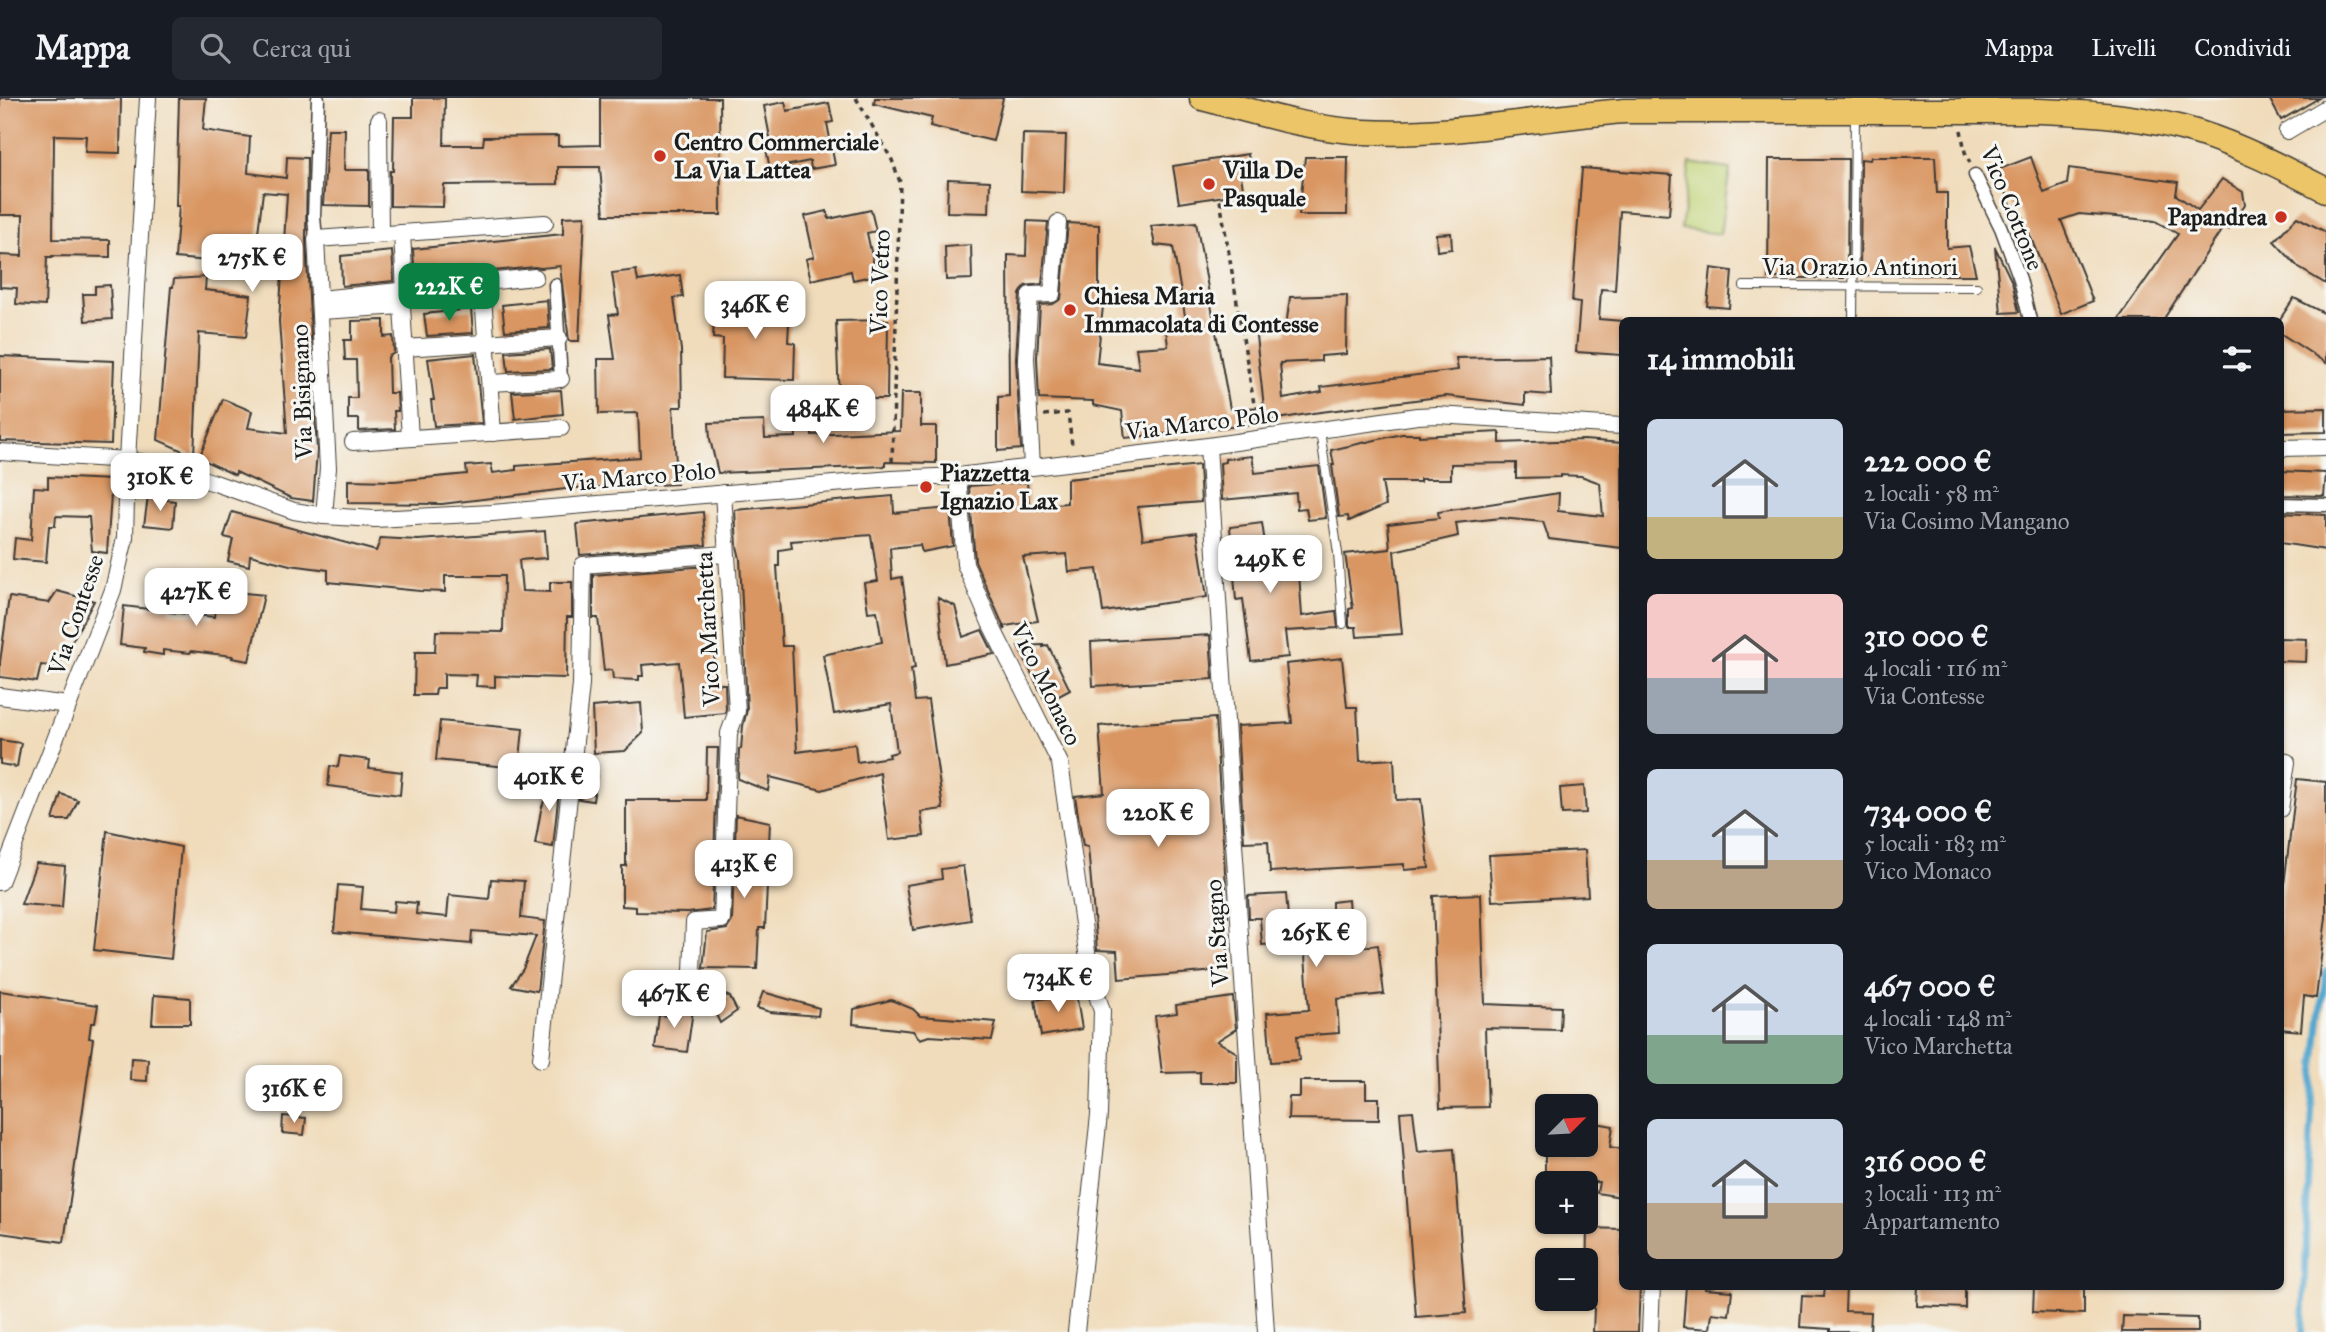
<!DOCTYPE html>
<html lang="it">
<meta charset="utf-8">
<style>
:root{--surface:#171b24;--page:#242831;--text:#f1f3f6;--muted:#9ea1a6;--line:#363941;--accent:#0b8043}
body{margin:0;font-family:"IM FELL Great Primer",serif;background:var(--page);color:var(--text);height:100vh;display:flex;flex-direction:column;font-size:26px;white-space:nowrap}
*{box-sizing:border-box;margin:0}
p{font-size:23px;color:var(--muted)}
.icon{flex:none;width:38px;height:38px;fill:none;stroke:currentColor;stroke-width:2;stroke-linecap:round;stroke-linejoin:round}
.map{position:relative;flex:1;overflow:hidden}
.panel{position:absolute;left:1619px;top:219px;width:665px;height:973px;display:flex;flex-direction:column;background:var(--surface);border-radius:10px;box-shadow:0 2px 5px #0004}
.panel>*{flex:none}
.needle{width:46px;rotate:66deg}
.buttons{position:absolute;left:1535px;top:996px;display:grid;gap:14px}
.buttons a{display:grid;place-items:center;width:63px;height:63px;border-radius:10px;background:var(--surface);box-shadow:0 2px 5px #0004;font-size:35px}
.price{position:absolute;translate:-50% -60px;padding:0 16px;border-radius:14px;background:#fff;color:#222;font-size:23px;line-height:46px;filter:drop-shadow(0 2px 4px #0008)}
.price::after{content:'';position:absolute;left:50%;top:42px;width:21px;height:16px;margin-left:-10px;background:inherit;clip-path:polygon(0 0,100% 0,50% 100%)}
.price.current{background:var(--accent);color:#fff}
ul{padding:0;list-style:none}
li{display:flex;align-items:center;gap:21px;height:175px;padding:0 28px}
li span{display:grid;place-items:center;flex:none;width:196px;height:140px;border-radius:10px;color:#555}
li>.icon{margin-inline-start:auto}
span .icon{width:84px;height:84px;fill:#fffc;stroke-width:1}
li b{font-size:30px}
h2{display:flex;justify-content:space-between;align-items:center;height:84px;padding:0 28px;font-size:30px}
header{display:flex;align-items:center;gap:42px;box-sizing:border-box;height:98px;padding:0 35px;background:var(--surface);border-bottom:2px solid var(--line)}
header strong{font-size:33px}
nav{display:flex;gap:38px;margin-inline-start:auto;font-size:24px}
.search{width:490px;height:63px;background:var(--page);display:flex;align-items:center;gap:18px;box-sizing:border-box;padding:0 24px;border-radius:10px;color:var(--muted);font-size:26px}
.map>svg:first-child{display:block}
.green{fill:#c0d376;stroke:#6e7849;stroke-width:2}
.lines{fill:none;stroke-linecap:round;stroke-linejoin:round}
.stream{stroke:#53a7cf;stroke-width:6}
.building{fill:#d99662;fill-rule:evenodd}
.service-casing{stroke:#3c3934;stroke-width:10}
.pedestrian-casing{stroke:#3c3934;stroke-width:15}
.minor-casing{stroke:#3c3934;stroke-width:18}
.primary-casing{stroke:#3c3934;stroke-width:27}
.path{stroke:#3c3934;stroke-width:3.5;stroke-dasharray:5 5;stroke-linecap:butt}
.service{stroke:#fff;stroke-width:8}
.pedestrian{stroke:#fff;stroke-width:12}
.minor{stroke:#fff;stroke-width:16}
.primary{stroke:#ecc569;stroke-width:24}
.poi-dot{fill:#c8321e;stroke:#f6f6f2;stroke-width:2.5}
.labels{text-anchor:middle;stroke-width:6;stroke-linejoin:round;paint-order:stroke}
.poi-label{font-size:24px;font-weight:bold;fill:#1c1c1c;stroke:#f6f6f2;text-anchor:start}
.street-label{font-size:24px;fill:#1c1c1c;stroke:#f6f6f2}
</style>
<header>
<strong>Mappa</strong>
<div class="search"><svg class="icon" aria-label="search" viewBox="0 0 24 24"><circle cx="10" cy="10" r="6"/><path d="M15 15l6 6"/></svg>Cerca qui</div>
<nav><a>Mappa</a><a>Livelli</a><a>Condividi</a></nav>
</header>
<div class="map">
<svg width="2326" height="1234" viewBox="0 0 2326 1234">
<rect width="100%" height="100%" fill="#f6f6f2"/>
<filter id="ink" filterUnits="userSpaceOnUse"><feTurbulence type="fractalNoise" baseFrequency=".0143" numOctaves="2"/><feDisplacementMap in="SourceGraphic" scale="14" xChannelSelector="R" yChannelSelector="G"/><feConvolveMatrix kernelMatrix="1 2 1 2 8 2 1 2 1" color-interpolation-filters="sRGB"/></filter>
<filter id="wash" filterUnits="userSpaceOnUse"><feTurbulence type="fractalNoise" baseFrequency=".00686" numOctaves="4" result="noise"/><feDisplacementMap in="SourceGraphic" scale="28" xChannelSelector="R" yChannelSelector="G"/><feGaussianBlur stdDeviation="1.57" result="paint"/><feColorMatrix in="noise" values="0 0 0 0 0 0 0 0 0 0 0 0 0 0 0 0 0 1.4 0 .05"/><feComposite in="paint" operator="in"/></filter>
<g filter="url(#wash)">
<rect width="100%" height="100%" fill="#f0dcbb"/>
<!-- green -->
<path class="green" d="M1690,65L1730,71L1720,136L1681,131Z"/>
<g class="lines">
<!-- stream -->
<path class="stream" d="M2303,1234C2307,1113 2309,993 2326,873"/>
</g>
<g id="blocks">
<!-- building -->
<g class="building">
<path d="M0,0H121L120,55L85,54L86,38L54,37L53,141L110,142V159L52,158V159H47L45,208L16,206L17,190L0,189V157L22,158L23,117H0Z"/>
<path d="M179,0H206L203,32L250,39L248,75L286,80L287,59L307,60L306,142L317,353L313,403L291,400L236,374L235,377L199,360L223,301L252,313L248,330L287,335L279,223L287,96L263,94L254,167L175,160L179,108H176Z"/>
<path d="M413,0H445L444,47H483L484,39L558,38V48L600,47V0H720L721,117H604L600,69H558V86L444,87L443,109L390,108V73H393L394,19H413Z"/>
<path d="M875,0H1003L993,43L930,28L932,20L874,6Z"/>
<path d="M2269,0H2319L2281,22Z"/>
<path d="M785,4L787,13L829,5L833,24L827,25L835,67L811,71L810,63L770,71L766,51L772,50L764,8Z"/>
<path d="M328,31H345L344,72H369V108L323,107Z"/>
<path d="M1023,36L1066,37L1064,95L1021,93Z"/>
<path d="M1248,56L1251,76L1241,78L1244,95L1179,105L1173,68Z"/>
<path d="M1305,59H1348L1347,117H1299Z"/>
<path d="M1871,59H1935L1937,95H1947V150L1969,148L1976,177H1860L1861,61L1870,62Z"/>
<path d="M2031,59L2044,95L2067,86L2069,70L2178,84L2176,97L2198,112L2222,81L2243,94L2245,107L2229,131L2224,128L2163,222H2118L2178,136L2155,123L2128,120L2079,116L2061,122L2093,203L2061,216L2018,107L2012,109L1997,72Z"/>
<path d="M1769,61H1848L1847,177H1844V180H1768Z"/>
<path d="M1582,70L1672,77L1669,117L1620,113L1615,192L1601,191L1599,221L1622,223V257L1576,254L1580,205L1572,204Z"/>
<path d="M948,81L990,83L989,115L947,114Z"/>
<path d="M871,112L876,133L867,135L876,177L853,182L851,173L811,182L806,161L814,159L805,118L827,113L829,121Z"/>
<path d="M585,118L579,243H569L560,168L541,170L534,169L415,181L413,151L563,136V119Z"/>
<path d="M2297,119L2326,134V186L2299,170L2274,143Z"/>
<path d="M1027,123L1048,124L1042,186L1025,188L1020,196L1016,261L1021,351L998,353V299L1009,298L1008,157L1026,158Z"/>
<path d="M1196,124L1230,311L1264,309L1256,238L1285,236L1290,199L1347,197L1346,256L1321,258V263L1280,265L1283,301L1322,294L1321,289L1458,272L1456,260L1549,258L1551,297L1525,295V307L1446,298L1313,315L1249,326L1250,327L1125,340L1122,313L1093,307V303L1039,301L1037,260L1040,207L1053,206L1061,201L1068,125L1099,127V206L1103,208L1097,265L1139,270L1136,250L1168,248L1166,231L1187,229L1173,149L1155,147L1151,128Z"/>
<path d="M1451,135L1452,151L1437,153L1436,136Z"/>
<path d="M971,147L972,181L946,182L945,149Z"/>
<path d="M1995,149L2012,184L2019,214L2001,215Z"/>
<path d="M392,153L394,183L342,188L341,158Z"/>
<path d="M1711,170L1732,173L1729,210L1707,208Z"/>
<path d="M636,172L638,183L680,177L683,199L674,200L681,252L682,309H673L677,386L574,390L442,406L348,405V382L394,383L467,376L466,368L491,366L493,375L516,372V368L640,359L638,315L599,316L598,261H615L609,217L618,216L612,175Z"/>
<path d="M206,179L205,192L251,197L246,239L199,235L194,358L158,342L171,189H173L174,181Z"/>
<path d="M110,187L112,221L85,223L83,196H95V188Z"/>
<path d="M2294,200L2326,216V265L2280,235V221Z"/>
<path d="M547,202L549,230L505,233L502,207Z"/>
<path d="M715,204L790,206L788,244L795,245L794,282L722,280L723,241L713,240Z"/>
<path d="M471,211L473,235L427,238L424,216Z"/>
<path d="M384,222V239L393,238L394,255L388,259L389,295H397L398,313H394L395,331L359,333V321H348V300H357L356,262H345L344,242H352V223Z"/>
<path d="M888,222L887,301H839L836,223Z"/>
<path d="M550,251L552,271L508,273L506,254Z"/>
<path d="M475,256L482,325L434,328L431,302H434L428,261Z"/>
<path d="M0,258L114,263L111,346L0,343Z"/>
<path d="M561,292L563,316L515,321L512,294Z"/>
<path d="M901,295H921V328H936V365L885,364V368L718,375L710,341L709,325L764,323L765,340L796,339L795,329H812V337L900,333Z"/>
<path d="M2326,310V334L2280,335V311Z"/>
<path d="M1500,334V345L1584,342L1622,345V450L1549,441L1543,424L1501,420L1456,425L1458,438L1394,453L1402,536L1357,539L1356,529H1349V511L1353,510L1345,456L1390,451L1388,426L1439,420L1438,414L1559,395L1558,413L1603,418L1600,385L1581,378L1560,377V379L1516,380V365L1451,366V381H1420V384H1382L1386,407L1349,423L1348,418L1339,419L1332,367H1334L1331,352L1402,336H1419V338Z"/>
<path d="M1252,358L1255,375L1319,368L1326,420L1308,422L1306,410L1297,411L1296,395L1222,402L1220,365L1225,364V361Z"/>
<path d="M1199,367L1201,404L1138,409L1143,441L1197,434L1207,499L1103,514L1097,471L1069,474L1067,456L1023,459L1038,523L1005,528V532L975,463L969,388L1027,384L1029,408L1067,405V381Z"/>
<path d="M2280,373L2326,375L2324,398L2280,397Z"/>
<path d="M48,379L112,382L107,455L92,453L89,419L56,418L55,428H49L46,464L13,461L15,440L31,442L34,389L48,390Z"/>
<path d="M893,398L894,415L950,410L953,448L922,454L920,447L890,450L892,481L902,479L915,570L911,571L915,603L928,602L943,711L921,714L924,738L889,742L880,675L822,692L770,679L768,693L738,681L739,651H741L743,628L747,612L740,461L737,448L735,412ZM871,437L878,483L864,485L868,514L877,513L882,544L823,557L834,616L891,606L897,654L889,656L890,659L857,664L855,646L797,654L792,548H782L777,468H779V452L792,450L791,443Z"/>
<path d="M148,399L175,403L173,430L144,427Z"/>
<path d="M232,414L376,453L381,440L418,442L545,433L547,460L519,462L522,493L550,494V484H572V519H567L566,580L495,578V589L476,588L477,577L444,576V590H436L435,597H414L415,554H435L436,533L503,534L504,478H445V494L420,493L328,484V472L290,467L250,457L249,468L228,463L233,441L224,439Z"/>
<path d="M703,414L706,447L580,457L577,426Z"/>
<path d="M2280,415L2326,417V452L2280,445Z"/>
<path d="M1262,425L1267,459L1252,465L1298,461L1302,518L1336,513L1338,530L1285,533L1288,559L1251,563L1243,501L1236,502L1230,429Z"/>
<path d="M708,468L716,586H725L726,611L725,615L684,619L679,564L642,567L643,578H639V582L613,581L612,572L604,573L598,520H593V477Z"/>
<path d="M217,492L264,497L249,563L232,560L233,558L191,553L190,555L163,552V557L144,554L145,550L120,547L124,508L149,511V508L170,510L169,514L214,519Z"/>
<path d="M57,493L94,503L58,569L41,567L37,584L0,579V564L9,499L49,505Z"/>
<path d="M938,500L955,508L963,539L982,532L994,556L945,566Z"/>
<path d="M1210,537L1213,581L1093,588L1091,544Z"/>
<path d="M2280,540L2307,541L2306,564L2280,563Z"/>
<path d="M1043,547V549L1048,547L1070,592L1046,605L1018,548Z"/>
<path d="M1342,560L1347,609H1357L1360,663L1394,661L1396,702L1421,701L1429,770L1404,772V766L1270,774L1268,743L1244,744L1237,628L1292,625L1286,566Z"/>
<path d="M641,605L643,635L625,653L594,655L592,609Z"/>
<path d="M1215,620L1228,819H1226L1229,872L1119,881L1117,853L1097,852L1088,749L1083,748L1075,698L1104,695L1099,628Z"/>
<path d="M440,623L523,631L519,670L436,662Z"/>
<path d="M0,642L21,645L17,669L0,666Z"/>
<path d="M707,650H718L712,812L688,815L636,814V809L622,808V768H626V702H706Z"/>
<path d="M340,658L370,662L369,670L402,674L400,697L328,688L330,668L338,669Z"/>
<path d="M555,671L561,673L553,749L535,746L541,712Z"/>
<path d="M582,673L597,675L593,703L579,701Z"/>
<path d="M2297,681L2326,684V819L2316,900L2304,898L2301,933L2280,931V819Z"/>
<path d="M1584,688L1586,715L1562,716L1560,690Z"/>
<path d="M61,696L78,702L69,722H53Z"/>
<path d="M736,717L770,724L765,830H759L757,871L703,870L707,834L727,831L732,823Z"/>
<path d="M107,733L181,749L171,861L94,852Z"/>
<path d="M1585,752L1588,798L1492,803L1489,757Z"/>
<path d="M36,765L65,768L62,809L21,806Z"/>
<path d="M963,768L971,822L913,832L906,787L942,781L941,771Z"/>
<path d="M491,781L524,783L521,820L545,823L537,893L511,888L523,871L536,838L472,833L471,846L334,834L338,787L363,789L361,811L394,814L395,803L417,805L416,816L447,819L449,797L489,801Z"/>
<path d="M1286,796L1288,819L1332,815V804L1348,802L1352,850L1378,847L1384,896L1337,901L1339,935L1297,938L1299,962L1271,964L1267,915L1309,912L1304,844L1262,847L1260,820H1249L1248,798Z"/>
<path d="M1481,796L1485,906L1561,909L1560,932L1485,930L1488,1009L1440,1010L1433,798Z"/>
<path d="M715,892L730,899L737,913L720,925L710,904Z"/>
<path d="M0,893L98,907L95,925H91L89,940L93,941L64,1144L0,1135Z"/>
<path d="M763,894L819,910L818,918L770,914L757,910Z"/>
<path d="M1076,895L1082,931L1041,938L1035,902Z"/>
<path d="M154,897L190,900V926H152Z"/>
<path d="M1233,899L1236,931L1217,943L1237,955V985H1200V974L1162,975L1155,918L1177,915L1176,907Z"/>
<path d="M891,902L913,911L920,918L996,924L992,942L929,938L920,941L913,933L853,926L854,911Z"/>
<path d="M669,909L693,912L687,954L655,950L659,917L667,918Z"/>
<path d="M131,960L148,961L147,983L130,982Z"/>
<path d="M1300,983H1366V1000H1379V1022L1288,1021L1289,999H1300Z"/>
<path d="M1413,1013L1418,1054L1454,1051L1466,1215L1416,1219L1400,1014Z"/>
<path d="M283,1018L306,1020L304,1037L282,1035Z"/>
<path d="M1596,1025L1613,1028L1610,1049L1622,1051L1621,1099L1597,1095L1599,1084L1545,1085V1057H1591Z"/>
<path d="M1587,1130L1622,1131V1188H1640L1638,1234H1593L1595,1187H1586Z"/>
<path d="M1686,1188H1705V1191L1732,1193L1729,1217L1712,1215L1710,1231L1683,1229Z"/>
<path d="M1825,1188H1846L1845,1213L1871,1214L1870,1234H1830V1231L1800,1229L1802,1198L1824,1199Z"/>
<path d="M1918,1188H1965V1210L1917,1208Z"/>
<path d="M2034,1188H2084V1216L2033,1214Z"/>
<path d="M2123,1218L2198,1220V1234H2122Z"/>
</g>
</g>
</g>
<g filter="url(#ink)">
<use href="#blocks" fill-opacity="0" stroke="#3c3934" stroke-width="2"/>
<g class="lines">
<defs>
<g id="service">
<path d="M1744,188L1977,189"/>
<path d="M1853,222L1855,15"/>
<path d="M1320,333L1338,455L1343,526"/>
</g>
<g id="pedestrian">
<path d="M1975,77L2001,130L2020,181L2030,222"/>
<path d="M316,141L314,119L318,0"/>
<path d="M555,187L561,281"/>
<path d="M2280,406L2326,407"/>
</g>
<g id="minor">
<path d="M379,22L380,136"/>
<path d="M2287,33L2326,10"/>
<path d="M402,135L405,193"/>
<path d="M482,185L493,335"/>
<path d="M320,201L535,179"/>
<path d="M321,213L402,208L410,340"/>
<path d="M404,250L559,240"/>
<path d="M490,285L561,281"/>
<path d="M353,344L561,330"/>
<path d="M1208,348L1266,1234"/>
<path d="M2280,350L2326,349"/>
<path d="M0,354L127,362L157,367L215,385L294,413L324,418L375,421L492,415L892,381L958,378L1208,348L1417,318L1437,317L1622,328"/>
<path d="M1032,368L1026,260L1030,197L1052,196L1058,125"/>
<path d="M958,378L965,466L991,527L1060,665L1090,875L1102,913L1099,1017L1076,1234"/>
<path d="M324,418L328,370L316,141L545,125"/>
<path d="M0,598L68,607"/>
<path d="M2280,663L2287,664L2280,711"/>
<path d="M0,784L113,492L125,440L127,362L148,0"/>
<path d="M703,885L692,873L694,824L722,822L729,635L737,613L723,395"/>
<path d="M541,961L581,587L583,467L726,456"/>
<path d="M1650,1234L1652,1188"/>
</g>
<path id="primary" d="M1202,0C1255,14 1309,31 1364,34C1451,39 1538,19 1625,13H2040C2094,15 2148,19 2199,35C2243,49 2285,71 2326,92"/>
</defs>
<!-- service casing -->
<use href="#service" class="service-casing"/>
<!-- pedestrian casing -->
<use href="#pedestrian" class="pedestrian-casing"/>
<!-- minor casing -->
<use href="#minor" class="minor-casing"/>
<!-- primary casing -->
<use href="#primary" class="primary-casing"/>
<!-- path -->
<g class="path">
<path d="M856,0L892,62L900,84L892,365"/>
<path d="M1961,32L1965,54L1970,65"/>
<path d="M1220,102L1257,324"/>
<path d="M1044,317L1068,315L1072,347"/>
</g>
<!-- service -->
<use href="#service" class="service"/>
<!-- pedestrian -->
<use href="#pedestrian" class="pedestrian"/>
<!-- minor -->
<use href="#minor" class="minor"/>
<!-- primary -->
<use href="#primary" class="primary"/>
</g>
</g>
<!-- markers -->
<g class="poi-dot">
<circle cx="660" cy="58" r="7"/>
<circle cx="1209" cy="86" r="7"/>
<circle cx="2281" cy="119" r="7"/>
<circle cx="1070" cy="212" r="7"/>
<circle cx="926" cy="389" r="7"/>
</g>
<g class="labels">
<!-- poi labels -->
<g class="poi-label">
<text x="674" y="52">Centro Commerciale<tspan x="674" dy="28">La Via Lattea</tspan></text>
<text x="1223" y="80">Villa De<tspan x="1223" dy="28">Pasquale</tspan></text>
<text x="2267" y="127" text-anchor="end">Papandrea</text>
<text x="1084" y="206">Chiesa Maria<tspan x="1084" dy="28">Immacolata di Contesse</tspan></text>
<text x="940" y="383">Piazzetta<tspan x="940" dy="28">Ignazio Lax</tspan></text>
</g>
<!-- street labels -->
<g class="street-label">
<text transform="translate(2012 110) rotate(68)" y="8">Vico Cottone</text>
<text x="1860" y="177">Via Orazio Antinori</text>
<text transform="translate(880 184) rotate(-88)" y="8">Vico Vetro</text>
<text transform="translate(302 294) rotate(-92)" y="8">Via Bisignano</text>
<text transform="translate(1202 325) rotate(-7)" y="8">Via Marco Polo</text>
<text transform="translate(639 379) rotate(-5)" y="8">Via Marco Polo</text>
<text transform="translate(76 517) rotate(-71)" y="8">Via Contesse</text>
<text transform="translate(708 531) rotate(-93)" y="8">Vico Marchetta</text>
<text transform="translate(1046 586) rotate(64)" y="8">Vico Monaco</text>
<text transform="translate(1217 835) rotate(-94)" y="8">Via Stagno</text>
</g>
</g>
</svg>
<div class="buttons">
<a><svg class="needle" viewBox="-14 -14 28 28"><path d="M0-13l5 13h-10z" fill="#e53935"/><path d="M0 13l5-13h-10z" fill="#9ea1a6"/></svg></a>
<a>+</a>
<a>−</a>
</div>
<b class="price" style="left:252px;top:196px">275K €</b>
<b class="price current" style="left:449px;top:225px">222K €</b>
<b class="price" style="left:755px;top:243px">346K €</b>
<b class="price" style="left:823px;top:347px">484K €</b>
<b class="price" style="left:160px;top:415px">310K €</b>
<b class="price" style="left:1270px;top:497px">249K €</b>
<b class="price" style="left:196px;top:530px">427K €</b>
<b class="price" style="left:549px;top:715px">401K €</b>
<b class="price" style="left:1158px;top:751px">220K €</b>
<b class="price" style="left:744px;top:802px">413K €</b>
<b class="price" style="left:1316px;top:871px">265K €</b>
<b class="price" style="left:1058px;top:916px">734K €</b>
<b class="price" style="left:674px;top:932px">467K €</b>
<b class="price" style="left:294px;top:1027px">316K €</b>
<section class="panel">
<h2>14 immobili<svg class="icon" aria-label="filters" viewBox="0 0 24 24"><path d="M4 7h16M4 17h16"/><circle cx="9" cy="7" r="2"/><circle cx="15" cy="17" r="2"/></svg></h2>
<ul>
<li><span style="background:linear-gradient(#c9d6e8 70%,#c2b280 0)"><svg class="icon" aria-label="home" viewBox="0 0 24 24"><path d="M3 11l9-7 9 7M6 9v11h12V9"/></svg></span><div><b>222 000 €</b><p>2 locali · 58 m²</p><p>Via Cosimo Mangano</p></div></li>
<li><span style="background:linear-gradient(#f6c9c9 60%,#9aa5b1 0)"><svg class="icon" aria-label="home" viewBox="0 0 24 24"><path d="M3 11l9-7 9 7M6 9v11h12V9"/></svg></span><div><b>310 000 €</b><p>4 locali · 116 m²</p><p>Via Contesse</p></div></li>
<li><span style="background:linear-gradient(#c9d6e8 65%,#b9a48a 0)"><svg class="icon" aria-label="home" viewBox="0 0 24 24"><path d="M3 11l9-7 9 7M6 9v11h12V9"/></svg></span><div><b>734 000 €</b><p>5 locali · 183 m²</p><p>Vico Monaco</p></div></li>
<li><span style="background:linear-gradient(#c9d6e8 65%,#7fa58c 0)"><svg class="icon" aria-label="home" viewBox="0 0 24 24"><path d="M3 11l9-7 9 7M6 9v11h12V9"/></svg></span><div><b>467 000 €</b><p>4 locali · 148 m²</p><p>Vico Marchetta</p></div></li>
<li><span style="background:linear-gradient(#c9d6e8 60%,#b9a48a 0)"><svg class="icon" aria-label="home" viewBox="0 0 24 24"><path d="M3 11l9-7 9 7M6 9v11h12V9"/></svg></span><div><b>316 000 €</b><p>3 locali · 113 m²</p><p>Appartamento</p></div></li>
</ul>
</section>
</div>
